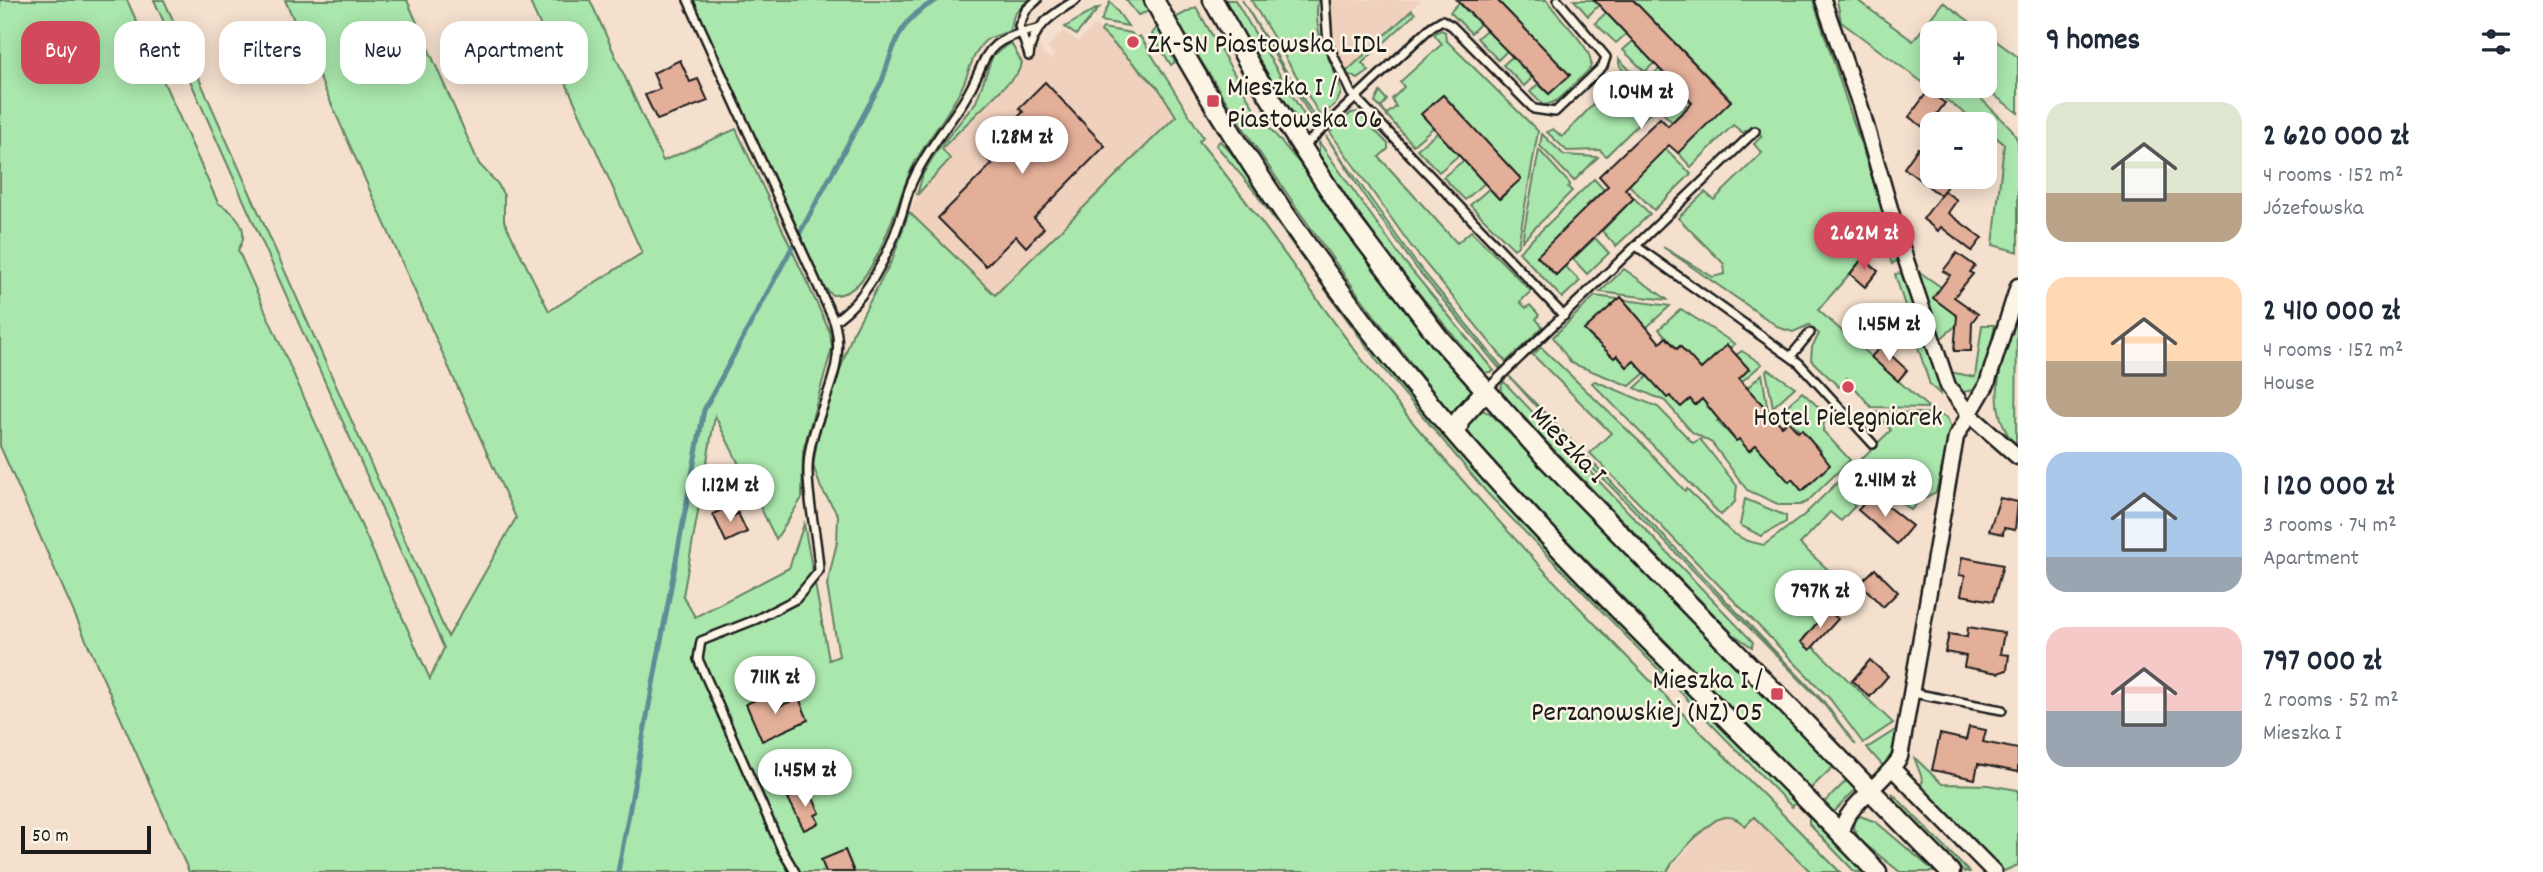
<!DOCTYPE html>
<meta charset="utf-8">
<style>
:root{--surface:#fff;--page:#f6f6f7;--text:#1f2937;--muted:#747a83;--accent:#d1495b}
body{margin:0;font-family:Dekko,sans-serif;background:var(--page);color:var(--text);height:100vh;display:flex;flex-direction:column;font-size:26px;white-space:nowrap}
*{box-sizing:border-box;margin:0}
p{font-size:23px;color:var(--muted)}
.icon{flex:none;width:38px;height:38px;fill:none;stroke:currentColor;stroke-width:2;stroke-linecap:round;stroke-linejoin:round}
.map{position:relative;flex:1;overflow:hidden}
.details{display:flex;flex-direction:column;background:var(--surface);width:525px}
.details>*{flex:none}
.guide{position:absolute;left:21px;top:21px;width:665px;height:63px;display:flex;gap:14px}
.tools{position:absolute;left:1920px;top:21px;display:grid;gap:14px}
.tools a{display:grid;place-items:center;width:77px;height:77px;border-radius:14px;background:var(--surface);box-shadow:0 4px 18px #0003;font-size:35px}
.scale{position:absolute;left:21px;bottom:18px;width:130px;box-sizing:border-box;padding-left:7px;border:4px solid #1c1c1c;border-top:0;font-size:19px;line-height:24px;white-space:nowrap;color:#1c1c1c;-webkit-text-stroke:5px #fcf5e5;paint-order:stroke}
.price{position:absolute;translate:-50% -60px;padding:0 16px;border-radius:24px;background:#fff;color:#222;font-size:23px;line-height:46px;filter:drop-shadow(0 2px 4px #0008)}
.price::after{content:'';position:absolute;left:50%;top:42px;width:21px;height:16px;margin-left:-10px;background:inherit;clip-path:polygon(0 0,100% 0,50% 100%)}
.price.active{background:var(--accent);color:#fff}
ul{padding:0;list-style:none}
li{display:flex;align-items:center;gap:21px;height:175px;padding:0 28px}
li span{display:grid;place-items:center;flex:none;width:196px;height:140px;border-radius:21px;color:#555}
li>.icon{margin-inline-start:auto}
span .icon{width:84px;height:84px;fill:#fffc;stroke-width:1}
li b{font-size:30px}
h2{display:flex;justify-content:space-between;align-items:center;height:84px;padding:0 28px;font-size:30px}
.pill{padding:0 24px;border-radius:21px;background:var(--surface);box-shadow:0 4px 18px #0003;font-size:24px;line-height:63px}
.pill.active{background:var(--accent);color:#fff}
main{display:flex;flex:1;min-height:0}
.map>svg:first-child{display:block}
.built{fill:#f0d1be}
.green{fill:#aae7ad;stroke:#638264;stroke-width:2}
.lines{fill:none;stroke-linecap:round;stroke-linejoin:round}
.stream{stroke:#5e8d96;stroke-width:5}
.building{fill:#e4af99;stroke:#1c1c1c;stroke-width:2}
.service-casing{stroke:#1c1c1c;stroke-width:12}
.minor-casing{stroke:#1c1c1c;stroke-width:19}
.tertiary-casing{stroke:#1c1c1c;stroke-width:23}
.service{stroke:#fcf5e5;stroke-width:7}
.minor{stroke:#fcf5e5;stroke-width:14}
.tertiary{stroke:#fcf5e5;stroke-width:18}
.poi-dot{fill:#d1495b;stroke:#fcf5e5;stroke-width:2.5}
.labels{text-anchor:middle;stroke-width:5;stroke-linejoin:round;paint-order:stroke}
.poi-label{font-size:28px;fill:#1c1c1c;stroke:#fcf5e5;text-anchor:start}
.street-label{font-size:28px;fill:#1c1c1c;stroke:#fcf5e5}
</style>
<main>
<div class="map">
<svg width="2018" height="872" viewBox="0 0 2018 872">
<rect width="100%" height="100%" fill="#f5e0ce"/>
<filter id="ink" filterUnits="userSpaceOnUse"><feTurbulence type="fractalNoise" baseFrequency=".0143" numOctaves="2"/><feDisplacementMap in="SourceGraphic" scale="14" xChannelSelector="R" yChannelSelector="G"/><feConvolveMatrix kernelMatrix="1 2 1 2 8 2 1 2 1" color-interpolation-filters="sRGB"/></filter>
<g filter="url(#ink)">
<!-- built -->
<g class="built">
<path d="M1331,0H1421L1345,73L1332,31Z"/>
<path d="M1096,25L1111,41L1140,36L1185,108L995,295L909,213L917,195L950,159L942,149L1017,74L1022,63L1039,45L1043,54L1052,59L1054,55L1047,48L1063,31L1078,41Z"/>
<path d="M1725,817L1736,818L1745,826L1754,817L1811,872H1667L1711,823Z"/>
</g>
<!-- green -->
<g class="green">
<path d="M0,0H127L218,203C236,213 252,229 238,250L430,679L444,648L154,0H164L448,637L516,518L285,0H407L479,164L498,184L504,196V221L549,311L642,253L529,0H590L663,161L736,129L830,332L832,348L803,451L802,498L776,539L715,416L683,596L695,617L789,568L804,524L829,660L839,656L827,585L837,542L838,515L821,488L813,465L818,436L852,335L893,258L909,212L995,295L1176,116L1159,89L1101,31L1103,28L1131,33L1136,38L1140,36L1203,137L1199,141C1273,231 1334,330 1410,419C1543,579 1694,724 1840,872H1811L1754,817L1745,826C1738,819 1731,815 1721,818C1709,821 1672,860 1667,872H189L0,446Z"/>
<path d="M693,0H1028L1014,15L1010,31C1003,34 991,36 985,41C972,53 969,74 961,89C948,116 927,139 913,166C896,197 877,298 832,295L824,287Z"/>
<path d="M1126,0H1143L1150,11L1138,15Z"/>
<path d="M1224,0H1235L1310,125H1301L1291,114Z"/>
<path d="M1242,0L1317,121L1314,122Z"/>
<path d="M1251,0H1318C1312,40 1333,58 1341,93L1337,102L1321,117Z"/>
<path d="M1497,0H1547C1556,17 1598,51 1590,68C1586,74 1579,79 1574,84C1564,95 1558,103 1543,105L1530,92L1538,84L1549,94L1569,75Z"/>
<path d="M1574,0H1594L1599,5L1588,16Z"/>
<path d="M1633,0H1813L1899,259L1892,264L1883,236L1818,310L1929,408L1871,407L1847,378L1839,387L1811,360L1812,347L1819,334L1809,325L1793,332L1780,328L1663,247L1713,277L1725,274L1724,264L1678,218L1705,192L1714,200L1762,153L1754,144L1762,136L1752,126L1743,133L1733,125L1691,167L1678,153L1731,100Z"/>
<path d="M1837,0H1857L1913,41L1943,2L2018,57V113L1982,86L1984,33H1932V86H1968L2011,128L2018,141V252L1993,245L2004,144L1985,128L1984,124H1979L1841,22Z"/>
<path d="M1110,2L1112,4L1128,26L1101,21Z"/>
<path d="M1459,3L1480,24L1471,33L1450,12Z"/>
<path d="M1196,7L1256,112L1301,165L1373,269L1471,389V394L1454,412L1451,413C1348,288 1258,157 1175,18Z"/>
<path d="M1099,8L1076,35L1065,27L1096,9Z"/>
<path d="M1412,10L1415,14L1362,63L1369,71L1358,79L1345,73Z"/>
<path d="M1606,13L1626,34L1616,43L1595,23Z"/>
<path d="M1158,26L1175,62L1171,65L1152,34Z"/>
<path d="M1441,30L1445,32L1446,40L1538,131L1518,246L1514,249L1470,205L1490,188L1500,199L1520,179L1443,95L1422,114L1434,127L1413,145L1375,102L1380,92L1387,100L1381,107L1387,114L1396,107L1392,99L1404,87L1400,82L1442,44L1434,34Z"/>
<path d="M1486,30L1507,51L1498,60L1477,38Z"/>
<path d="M1633,41L1654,63L1645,72L1623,50Z"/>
<path d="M1011,43L1022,63L1017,74L944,146L942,149L950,159L917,195L923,174L938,149L976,102L993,55Z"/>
<path d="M1512,57L1532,78L1524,86L1503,65Z"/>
<path d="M1619,59L1661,102L1606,156L1600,150L1567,151L1547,132L1553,129L1562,137L1624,72L1619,64Z"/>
<path d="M1659,69L1688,98L1669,97L1650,78Z"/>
<path d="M1690,105L1672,122L1662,112L1667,107Z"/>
<path d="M1357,112L1388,144V149L1379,157L1457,243L1471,231L1531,291L1520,302L1526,308L1530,305L1539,315L1536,319L1543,327L1506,362L1411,246L1330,132L1351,113Z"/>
<path d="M1438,132L1459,155L1439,172L1417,149Z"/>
<path d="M1542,134L1564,155L1598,157L1574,181L1540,146Z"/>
<path d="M1326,136L1416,263L1501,366L1499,368L1417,269L1365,197Z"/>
<path d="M1220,141L1239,161C1300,249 1361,338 1431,420C1545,554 1673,677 1796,803L1792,807L1487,493L1380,365L1251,187L1216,145Z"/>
<path d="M1319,142L1403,260L1494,371L1485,373L1478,366L1395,264L1319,158Z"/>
<path d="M1665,148L1691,174L1654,210L1629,185Z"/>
<path d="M1539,150L1570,184L1568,187L1572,191L1522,241Z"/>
<path d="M1464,160L1485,183L1465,200L1443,177Z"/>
<path d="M1594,179L1604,190L1586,206L1589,210L1558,235L1560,239L1537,256L1555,275L1565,266L1580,281L1562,298L1519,252Z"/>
<path d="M1634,198L1650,214L1616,246L1602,231Z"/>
<path d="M1595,238L1609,253L1587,274L1573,259Z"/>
<path d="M1624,269L1668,300L1600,292Z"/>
<path d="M1918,271L1941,287L1964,319L1940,339Z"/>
<path d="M1901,273L1938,375L1940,394L1930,385L1895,274Z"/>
<path d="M1595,296L1670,306L1646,328L1627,314L1632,309L1621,298L1585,330L1595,342L1601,338L1627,367L1643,353L1654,365L1630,386L1571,363L1553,337Z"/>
<path d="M1681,309L1735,344L1730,348L1727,346L1708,382L1680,346L1677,349L1659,329Z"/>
<path d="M2017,318L2016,441L2018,446C2011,442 2008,436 2005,429C1987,391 2005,356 2017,318Z"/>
<path d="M1982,325H1995L1984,377L1974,390L1963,392L1955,387L1950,372L1975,377Z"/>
<path d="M1541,347L1643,445L1685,491L1687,489L1731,532L1747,541L1764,545L1803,516L1891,430L1874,411L1938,414L1947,418L1951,429L1936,492L1920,500L1911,510L1877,482L1862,479L1846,496L1855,506L1841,521L1830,512L1800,544L1848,588L1804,638L1893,723L1863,743L1830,699L1590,453L1611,433L1533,355Z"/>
<path d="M1742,351L1762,364L1739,384L1736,381L1749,369L1736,355Z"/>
<path d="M1768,369L1795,387L1773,407L1766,371Z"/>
<path d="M1762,374L1768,411L1745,390Z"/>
<path d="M1509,376L1824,702L1856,745L1822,702L1574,449Z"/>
<path d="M1648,376L1681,407L1690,399L1696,405L1709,393L1720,418L1717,421L1736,441L1739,439L1750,450L1765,436L1802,491L1814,480L1810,475L1821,451L1780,412L1802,392L1825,413L1823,431L1850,460L1807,502L1800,505H1780L1747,490L1712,443L1692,432L1665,401L1635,388Z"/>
<path d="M1503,381L1753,642L1752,647L1733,634L1526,421L1500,392Z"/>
<path d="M1595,381L1658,407L1693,443L1700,439L1737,486L1735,502L1721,515L1592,383Z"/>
<path d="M1481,410L1490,413L1834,766L1810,789L1553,526L1475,441L1467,430L1468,422Z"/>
<path d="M1745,499L1786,516V522L1761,536L1740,525Z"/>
<path d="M1897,729L1891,756L1883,766L1867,748Z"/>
<path d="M1914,757L1942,784L1989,785L2018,790V865L2004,871L1920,785L1923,781Z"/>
<path d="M1847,780L1855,790L1833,813L1823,804Z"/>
<path d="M1892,793L1969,872H1964L1895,801Z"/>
<path d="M1860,816L1876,822L1935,872H1900L1861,841L1853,828L1854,821Z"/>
<path d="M1809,817L1863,872H1855L1809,824Z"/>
</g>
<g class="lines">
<!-- stream -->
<path class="stream" d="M618,872L704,410L882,81C895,43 899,19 937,0"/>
</g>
<!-- building -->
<g class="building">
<path d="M1457,0H1497L1570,75L1549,94Z"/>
<path d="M1594,0H1633L1731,101L1678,153L1669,145L1625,189L1634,198L1556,275L1537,256L1608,186L1599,176L1660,118L1668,126L1692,103Z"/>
<path d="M680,60L690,82L698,79L708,101L657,120L645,95L660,89L653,73Z"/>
<path d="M1045,82L1105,146L1034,218L1044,228L1026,247L1016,236L986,266L938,218L992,164L982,154L1023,112L1019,108Z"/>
<path d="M1928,91L1945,103L1926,129L1909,117Z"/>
<path d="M1443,95L1521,179L1499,199L1421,114Z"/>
<path d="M1918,148L1932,158V177H1954L1940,195L1904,168Z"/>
<path d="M1944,191L1957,200L1948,213L1982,238L1972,251L1941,227L1938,231L1923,219Z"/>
<path d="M1957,253L1975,266L1970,272L1973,274L1954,297L1978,314L1972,322L1971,351H1954L1957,316L1933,298L1950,275L1943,271Z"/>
<path d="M1863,258L1878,271L1865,287L1850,274Z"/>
<path d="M1621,297L1660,343L1666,337L1677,349L1680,346L1701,369L1727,345L1749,369L1739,379L1782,426L1788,421L1798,432L1802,430L1830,465L1802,491L1792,479L1789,482L1756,445L1749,451L1739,439L1736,441L1702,399L1695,405L1690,399L1681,407L1670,396L1667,398L1634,361L1627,367L1617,355L1614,358L1584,330Z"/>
<path d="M1881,346L1907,370L1898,381L1871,357Z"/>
<path d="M1872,494L1912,526L1897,544L1858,510Z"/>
<path d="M2000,498L2018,502L2015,530L2004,528L2003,534L1989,531Z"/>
<path d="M729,506L734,516L738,513L747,532L726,542L713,514Z"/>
<path d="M1962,557L2003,565L1993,601L1961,595L1965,576L1959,575Z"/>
<path d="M1875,569L1898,592L1883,607L1860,583Z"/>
<path d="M1828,610L1838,619L1810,650L1801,642Z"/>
<path d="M1968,627L2004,633L2000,654L2009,655L2007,670L1998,673L1964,667L1966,656L1945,652L1949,634L1967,637Z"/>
<path d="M1870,660L1888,676L1870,697L1852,681Z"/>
<path d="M769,694L775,708L799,698L808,720L762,741L746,704Z"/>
<path d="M1969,727L1986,730L1983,742L2018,749V772L1978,764L1975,779L1932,770L1940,734L1966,740Z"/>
<path d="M808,788L820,813L815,815L819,823L804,830L788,798Z"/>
<path d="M845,850L854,872H826L821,860Z"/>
</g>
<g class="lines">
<defs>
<g id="service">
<path d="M688,0L834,321C850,374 809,415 808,468C807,503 818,537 819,571L796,599L757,619L701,641L698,659L782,850L795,872"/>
<path d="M1325,0L1328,44L1351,93L1564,316"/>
<path d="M1029,55L1019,26L1026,10L1037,0"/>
<path d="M1029,56C1031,27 1054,13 1076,0"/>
<path d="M1302,148L1432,26L1442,20L1452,26L1534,109L1555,112L1603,66L1606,57L1558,0"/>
<path d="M1636,246L1799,363L1873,444"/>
<path d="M834,321C867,299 888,256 900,219C905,206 907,191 914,178C927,150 946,128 963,102C991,58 976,41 1039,29"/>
<path d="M1791,356L1810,333"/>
<path d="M1486,390L1755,131"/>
<path d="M1913,693L2002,710"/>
</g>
<g id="minor">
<path d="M1823,0L1860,105L1898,236L1948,386L1969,414L2018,457"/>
<path d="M1893,769L1994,872"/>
<path d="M1842,835C1838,811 1887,781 1900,757L1956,437L1987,384L2018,286"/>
</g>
<g id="tertiary">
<path d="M1154,0C1245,169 1362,332 1491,474C1615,612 1750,738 1877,872"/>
<path d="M1213,0L1255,74L1345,214L1439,338L1547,459L1950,872"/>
<path d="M1456,434L1460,419L1485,391"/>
</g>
</defs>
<!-- service casing -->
<use href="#service" class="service-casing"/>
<!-- minor casing -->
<use href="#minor" class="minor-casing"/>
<!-- tertiary casing -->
<use href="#tertiary" class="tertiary-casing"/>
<!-- service -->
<use href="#service" class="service"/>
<!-- minor -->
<use href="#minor" class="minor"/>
<!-- tertiary -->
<use href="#tertiary" class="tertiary"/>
</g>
</g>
<!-- markers -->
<g class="poi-dot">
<circle cx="1133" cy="42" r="7"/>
<rect x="1206" y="94" width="14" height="14" rx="3.5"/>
<circle cx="1848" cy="387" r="7"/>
<rect x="1770" y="687" width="14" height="14" rx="3.5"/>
</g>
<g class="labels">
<!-- poi labels -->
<g class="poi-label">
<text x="1147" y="52">ZK-SN Piastowska LIDL</text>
<text x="1227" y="95">Mieszka I /<tspan x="1227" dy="32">Piastowska 06</tspan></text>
<text x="1848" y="425" text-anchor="middle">Hotel Pielęgniarek</text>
<text x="1763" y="688" text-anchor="end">Mieszka I /<tspan x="1763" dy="32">Perzanowskiej (NŻ) 05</tspan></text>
</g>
<!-- street labels -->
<g class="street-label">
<text transform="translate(1570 443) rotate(46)" y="10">Mieszka I</text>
</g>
</g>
</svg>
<div class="tools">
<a>+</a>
<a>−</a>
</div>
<div class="scale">50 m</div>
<b class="price" style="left:1641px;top:131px">1.04M zł</b>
<b class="price" style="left:1022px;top:176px">1.28M zł</b>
<b class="price active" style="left:1864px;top:272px">2.62M zł</b>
<b class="price" style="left:1889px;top:363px">1.45M zł</b>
<b class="price" style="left:1885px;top:519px">2.41M zł</b>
<b class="price" style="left:730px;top:524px">1.12M zł</b>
<b class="price" style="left:1820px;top:630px">797K zł</b>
<b class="price" style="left:775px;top:716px">711K zł</b>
<b class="price" style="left:805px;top:809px">1.45M zł</b>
<div class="guide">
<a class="pill active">Buy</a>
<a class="pill">Rent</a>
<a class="pill">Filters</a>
<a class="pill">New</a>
<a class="pill">Apartment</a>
</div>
</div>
<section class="details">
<h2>9 homes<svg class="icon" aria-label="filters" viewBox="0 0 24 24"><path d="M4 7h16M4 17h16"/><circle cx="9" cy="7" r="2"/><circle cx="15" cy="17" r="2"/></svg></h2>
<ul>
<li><span style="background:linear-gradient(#dfe7d0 65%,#b9a48a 0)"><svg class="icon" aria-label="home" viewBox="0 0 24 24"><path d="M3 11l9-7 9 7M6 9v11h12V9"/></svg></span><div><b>2 620 000 zł</b><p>4 rooms · 152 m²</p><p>Józefowska</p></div></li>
<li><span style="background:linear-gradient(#ffd9b3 60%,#b9a48a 0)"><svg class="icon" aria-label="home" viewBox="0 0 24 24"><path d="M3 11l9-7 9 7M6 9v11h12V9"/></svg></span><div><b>2 410 000 zł</b><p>4 rooms · 152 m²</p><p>House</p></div></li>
<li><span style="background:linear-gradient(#a9c7e8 75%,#9aa5b1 0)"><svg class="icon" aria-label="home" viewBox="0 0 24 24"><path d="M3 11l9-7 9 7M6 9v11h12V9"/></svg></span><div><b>1 120 000 zł</b><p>3 rooms · 74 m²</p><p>Apartment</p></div></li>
<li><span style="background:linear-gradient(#f6c9c9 60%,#9aa5b1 0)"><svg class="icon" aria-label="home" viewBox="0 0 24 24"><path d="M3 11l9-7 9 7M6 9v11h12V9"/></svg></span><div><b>797 000 zł</b><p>2 rooms · 52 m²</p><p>Mieszka I</p></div></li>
</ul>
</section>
</main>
